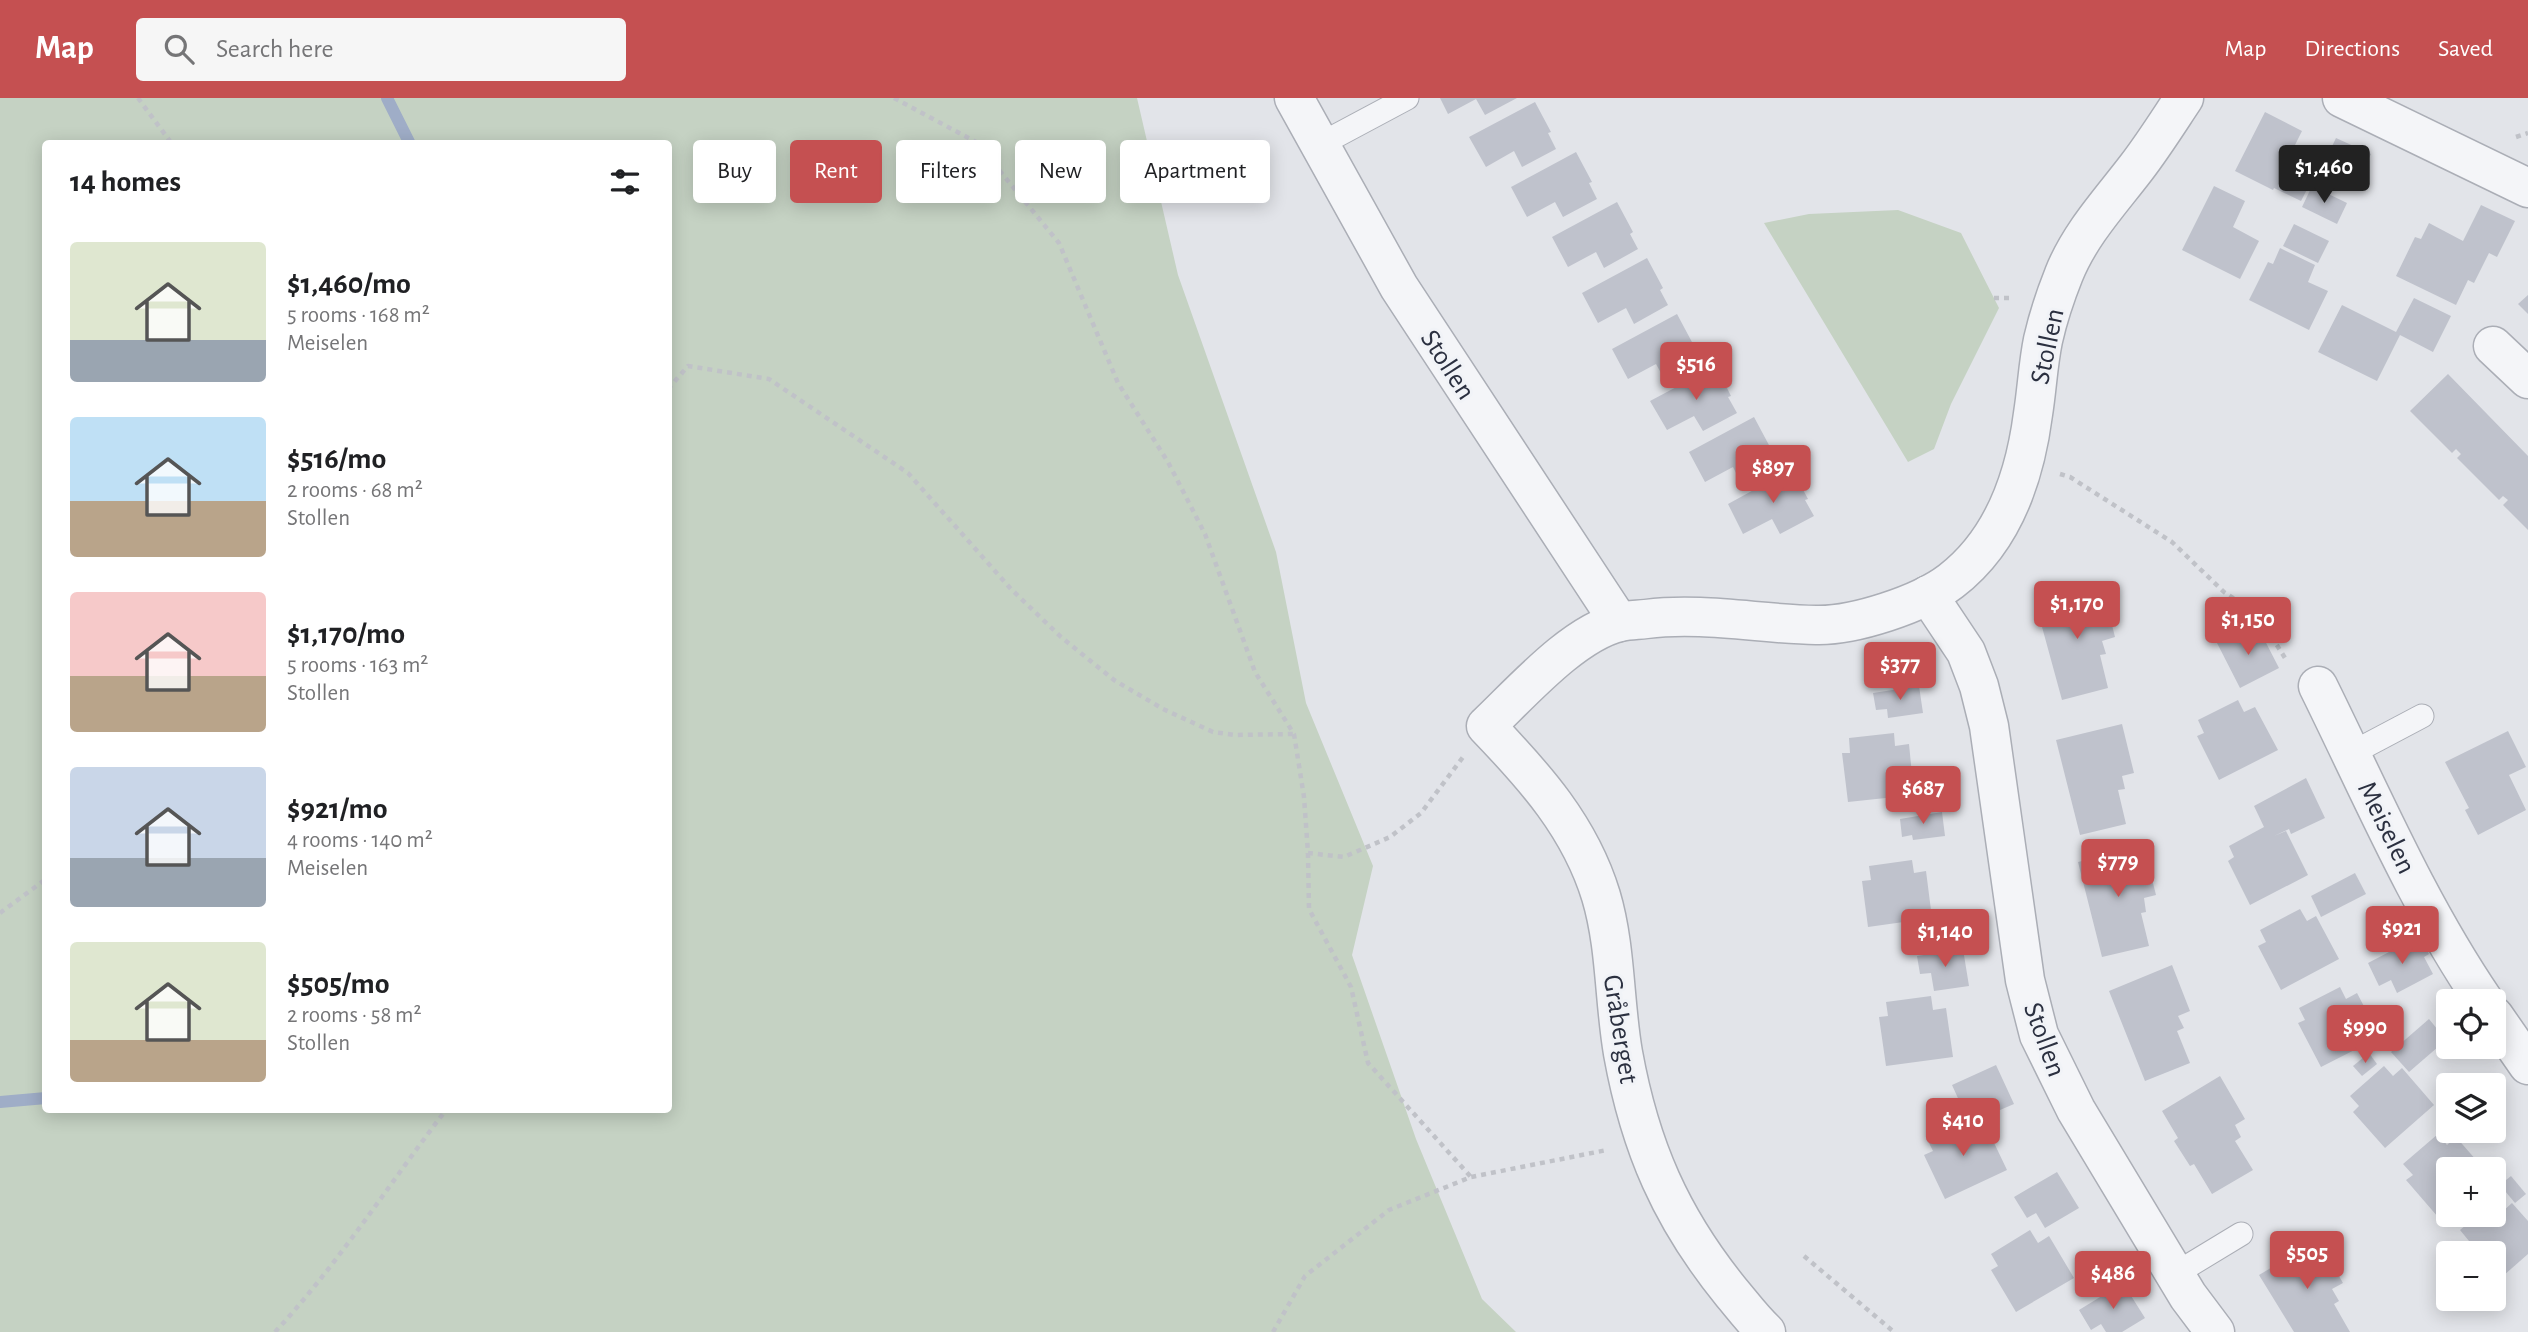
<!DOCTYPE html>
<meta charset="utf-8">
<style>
:root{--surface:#fff;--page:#f6f6f6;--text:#202124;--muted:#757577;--accent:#c55051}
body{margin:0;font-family:"Alegreya Sans",sans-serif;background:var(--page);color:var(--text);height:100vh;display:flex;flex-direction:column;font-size:26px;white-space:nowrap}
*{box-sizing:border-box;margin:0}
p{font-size:23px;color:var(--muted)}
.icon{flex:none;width:38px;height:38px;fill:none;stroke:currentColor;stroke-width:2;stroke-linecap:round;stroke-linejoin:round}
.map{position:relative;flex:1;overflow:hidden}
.side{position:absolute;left:42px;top:42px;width:630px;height:973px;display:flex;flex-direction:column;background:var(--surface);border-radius:7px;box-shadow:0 4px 18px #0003}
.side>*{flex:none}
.guide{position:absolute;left:693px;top:42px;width:665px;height:63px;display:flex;gap:14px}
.fabs{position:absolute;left:2436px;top:891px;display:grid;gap:14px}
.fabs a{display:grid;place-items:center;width:70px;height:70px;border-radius:7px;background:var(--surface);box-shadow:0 4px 18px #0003;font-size:35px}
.price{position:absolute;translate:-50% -60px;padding:0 16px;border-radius:7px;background:var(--accent);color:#fff;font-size:23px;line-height:46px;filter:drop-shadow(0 2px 4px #0008)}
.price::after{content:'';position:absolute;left:50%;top:42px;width:21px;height:16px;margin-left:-10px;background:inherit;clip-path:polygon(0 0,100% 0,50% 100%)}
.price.current{background:#222;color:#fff}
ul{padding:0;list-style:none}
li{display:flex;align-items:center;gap:21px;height:175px;padding:0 28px}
li span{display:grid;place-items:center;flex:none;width:196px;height:140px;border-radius:7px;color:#555}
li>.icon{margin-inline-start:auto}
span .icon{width:84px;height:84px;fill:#fffc;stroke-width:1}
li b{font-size:30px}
h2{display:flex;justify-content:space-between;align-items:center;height:84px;padding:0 28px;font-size:30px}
.chip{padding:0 24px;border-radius:7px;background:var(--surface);box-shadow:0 4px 18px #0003;font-size:24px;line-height:63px}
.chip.current{background:var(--accent);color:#fff}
header{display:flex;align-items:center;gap:42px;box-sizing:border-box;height:98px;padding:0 35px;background:var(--accent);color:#fff}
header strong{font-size:33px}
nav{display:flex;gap:38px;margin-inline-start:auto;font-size:24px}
.search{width:490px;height:63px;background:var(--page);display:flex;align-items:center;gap:18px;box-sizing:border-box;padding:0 24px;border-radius:7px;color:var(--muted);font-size:26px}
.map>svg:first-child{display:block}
.green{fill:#c5d2c3;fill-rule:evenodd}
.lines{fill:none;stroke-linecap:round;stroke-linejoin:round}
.stream{stroke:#9fadc7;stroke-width:12}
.building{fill:#bfc2cc}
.lane-casing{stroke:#abaeb6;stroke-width:25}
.street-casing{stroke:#abaeb6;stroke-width:41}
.path{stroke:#c0c2c8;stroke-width:4.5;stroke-dasharray:5 5;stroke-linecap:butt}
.lane{stroke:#f4f5f8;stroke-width:23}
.street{stroke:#f4f5f8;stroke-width:38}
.labels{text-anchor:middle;stroke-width:6;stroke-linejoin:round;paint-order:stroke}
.street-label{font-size:28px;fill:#2b3040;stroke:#f1f3f7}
</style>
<header>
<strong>Map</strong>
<div class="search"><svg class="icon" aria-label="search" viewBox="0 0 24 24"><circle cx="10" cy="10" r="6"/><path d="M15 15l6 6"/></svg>Search here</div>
<nav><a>Map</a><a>Directions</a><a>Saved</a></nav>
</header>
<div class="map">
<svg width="2528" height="1234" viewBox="0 0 2528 1234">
<rect width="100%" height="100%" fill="#e2e4e9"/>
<!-- green -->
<g class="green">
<path d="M0,0H1137L1178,177L1276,454L1306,605L1373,768L1352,857L1416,1041L1482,1201L1516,1234H0ZM46,46H668V1012H46Z"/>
<path d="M1898,112L1961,135L1999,210L1951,306L1934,351L1908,364L1764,125L1809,116Z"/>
</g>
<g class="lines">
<!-- stream -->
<g class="stream">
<path d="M387,0L410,46"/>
<path d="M0,1004L46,1000"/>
</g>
</g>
<!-- building -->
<g class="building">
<path d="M1440,0H1517L1485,17L1476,1L1448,16Z"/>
<path d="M1535,4L1551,34L1548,35L1556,51L1522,69L1514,53L1486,69L1469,39Z"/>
<path d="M2265,14L2302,33L2289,59L2317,72L2301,103L2274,90L2273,92L2235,73Z"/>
<path d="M2336,40L2371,56L2359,80L2325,63Z"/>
<path d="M1576,54L1592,84L1589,85L1597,101L1563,119L1555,104L1527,119L1511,89Z"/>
<path d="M2214,88L2245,103L2233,129L2259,143L2240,181L2182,152Z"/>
<path d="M2312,88L2347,105L2337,126L2302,109Z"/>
<path d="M1617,104L1633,134L1630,136L1638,151L1604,170L1596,154L1568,169L1552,139Z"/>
<path d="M2481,107L2515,123L2497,159L2489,155L2474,185L2468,182L2456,207L2396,178L2415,139L2421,141L2429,125L2463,143Z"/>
<path d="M2294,126L2329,143L2318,165L2283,148Z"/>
<path d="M2280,150L2315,167L2308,184L2328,193L2309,232L2249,202L2268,164L2273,166Z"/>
<path d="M1647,160L1663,190L1660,192L1668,207L1634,226L1626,210L1598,225L1582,195Z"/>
<path d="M2528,197V216L2518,206Z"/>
<path d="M2414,200L2451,218L2433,254L2400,237L2377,283L2318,254L2342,207L2396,234Z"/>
<path d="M1677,216L1693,246L1690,248L1698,264L1665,282L1656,266L1628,281L1612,251Z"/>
<path d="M1716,268L1731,298L1728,299L1737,315L1703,333L1694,318L1667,332L1650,303Z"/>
<path d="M2448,276L2528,358V432L2503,407L2508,402L2503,398L2499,402L2457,360L2461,356L2456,351L2452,355L2410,313Z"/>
<path d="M1754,319L1770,349L1767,351L1775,367L1741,385L1733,369L1705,384L1689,354Z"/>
<path d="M1792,371L1808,401L1805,402L1814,418L1780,436L1772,421L1743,436L1728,406Z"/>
<path d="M2103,491L2115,539L2102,543L2106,556L2100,557L2108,590L2062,602L2036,507Z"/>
<path d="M2250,529L2256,540L2262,537L2279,570L2240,590L2217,545Z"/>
<path d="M1919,588L1923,615L1888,620L1887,611L1876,612L1873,595Z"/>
<path d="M2238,602L2244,614L2255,609L2278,652L2219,682L2197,638L2204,635L2198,622Z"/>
<path d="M2122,626L2134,675L2122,678L2125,691L2118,692L2126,726L2080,737L2056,642Z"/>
<path d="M2508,633L2526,669L2509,677L2526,712L2478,737L2465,712L2469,710L2445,664Z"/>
<path d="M1894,635L1895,648L1909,646L1914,697L1848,704L1842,655H1850L1849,640Z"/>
<path d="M2306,680L2325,720L2291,736L2289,731L2274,738L2286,733L2308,777L2250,807L2228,763L2234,759L2229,748L2264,729L2254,708Z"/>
<path d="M1942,714L1945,738L1913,742L1912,737L1902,739L1900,721Z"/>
<path d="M2144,749L2156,797L2144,800L2146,814L2141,815L2149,848L2102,859L2078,764Z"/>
<path d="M1912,762L1914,775L1926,773L1932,820L1868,829L1862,783L1871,782L1869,768Z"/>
<path d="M2355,775L2366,796L2321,819L2311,798Z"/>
<path d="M2300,811L2307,823L2316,818L2339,861L2281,892L2258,848L2266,844L2260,832Z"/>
<path d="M2414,841L2418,848L2424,846L2429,856L2424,859L2433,876L2397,895L2391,882L2379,888L2368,865Z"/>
<path d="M1963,851L1969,888L1934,893L1931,875L1920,876L1917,858Z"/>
<path d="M2172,867L2190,913L2178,918L2184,930L2177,933L2190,965L2145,983L2109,893Z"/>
<path d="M2340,889L2346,901L2357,895L2380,939L2321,969L2298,925L2305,922L2299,910Z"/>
<path d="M1931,898L1933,912L1946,910L1953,959L1886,968L1879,919L1888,918L1886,904Z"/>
<path d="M2429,921L2446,942L2409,974L2391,954Z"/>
<path d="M2369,955L2377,966L2362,978L2353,968Z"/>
<path d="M1996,967L2014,1006L1979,1021L1972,1004L1962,1009L1952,987Z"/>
<path d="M2384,968L2393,978L2402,970L2434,1007L2385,1050L2353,1014L2359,1008L2350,998Z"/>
<path d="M2220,978L2245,1021L2235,1027L2241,1039L2235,1043L2253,1072L2212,1096L2194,1066L2190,1068L2174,1043L2178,1040L2162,1013Z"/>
<path d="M1969,1021L1975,1033L1986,1028L2007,1072L1945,1101L1924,1057L1933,1053L1927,1041Z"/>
<path d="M2455,1032H2473L2462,1042Z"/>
<path d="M2438,1036L2447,1047L2456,1039L2484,1071H2448V1110L2438,1119L2406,1082L2413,1077L2403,1066Z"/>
<path d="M2057,1074L2079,1110L2045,1130L2036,1115L2027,1120L2014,1099Z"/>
<path d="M2511,1078L2526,1096L2515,1105L2500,1087Z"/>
<path d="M2494,1102L2503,1113L2512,1105L2528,1123V1156L2495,1185L2494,1155H2469L2463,1148L2469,1143L2460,1132L2479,1116H2494Z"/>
<path d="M2030,1132L2038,1145L2049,1138L2074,1180L2016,1214L1991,1172L1998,1168L1991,1156Z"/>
<path d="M2318,1142L2343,1185L2332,1191L2339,1203L2334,1206L2350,1234H2294L2259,1177Z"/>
<path d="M2123,1185L2145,1220L2122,1234H2106L2101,1226L2091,1232L2079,1212Z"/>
</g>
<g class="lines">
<defs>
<g id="lane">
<path d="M1319,47L1407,0"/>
<path d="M2352,655L2422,618"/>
<path d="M2175,1176L2241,1136"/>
</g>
<g id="street">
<path d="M1294,0L1399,189L1619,524"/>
<path d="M2342,0L2528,90"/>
<path d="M2493,248L2528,281"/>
<path d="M1928,497L1966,554L1979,588L1989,628L2025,882L2039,937L2076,1012L2188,1198L2215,1234"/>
<path d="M2318,588C2370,693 2417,805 2484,903"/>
<path d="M2494,918L2528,967"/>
<path d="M1766,1234C1753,1222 1742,1207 1731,1194C1671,1120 1640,1049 1623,955C1614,903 1616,848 1601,798C1580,729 1535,679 1486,628C1521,595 1573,535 1620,524C1628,522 1637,522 1646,521C1703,514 1759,526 1816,527C1854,528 1921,506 1951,483C2003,443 2025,378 2033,316C2037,291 2038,266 2043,242C2048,220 2056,196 2064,176C2080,136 2110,104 2136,70C2153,48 2168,24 2184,0"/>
</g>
</defs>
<!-- lane casing -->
<use href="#lane" class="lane-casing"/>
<!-- street casing -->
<use href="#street" class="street-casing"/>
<!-- path -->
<g class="path">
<path d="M138,0L172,46"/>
<path d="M894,0L976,44L1059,145L1118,285L1168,364L1205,436L1255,574L1294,636L1304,699L1308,755L1344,759L1390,739L1421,715L1463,659"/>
<path d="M2516,39L2528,35"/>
<path d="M1994,200H2014"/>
<path d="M668,291L688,268L769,281L908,375L1011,491L1061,539L1114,582L1163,611L1213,634L1235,637L1293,636"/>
<path d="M2060,376L2070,379L2172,444L2224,494L2257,516L2287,563"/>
<path d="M1308,755L1309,811L1351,889L1368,965L1471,1079"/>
<path d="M0,815L46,781"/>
<path d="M1804,1158L1894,1234"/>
<path d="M275,1234C339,1165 389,1086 446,1012"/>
<path d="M1273,1234L1305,1178L1389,1112L1471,1079L1607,1052"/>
</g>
<!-- lane -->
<use href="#lane" class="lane"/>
<!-- street -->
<use href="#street" class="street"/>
</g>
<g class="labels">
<!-- street labels -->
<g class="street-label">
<text transform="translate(2046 248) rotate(-78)" y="10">Stollen</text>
<text transform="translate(1449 266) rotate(57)" y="10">Stollen</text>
<text transform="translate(2388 729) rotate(64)" y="10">Meiselen</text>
<text transform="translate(1622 931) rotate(81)" y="10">Gråberget</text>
<text transform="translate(2046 941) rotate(70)" y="10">Stollen</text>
</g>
</g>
</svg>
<div class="fabs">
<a><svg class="icon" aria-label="locate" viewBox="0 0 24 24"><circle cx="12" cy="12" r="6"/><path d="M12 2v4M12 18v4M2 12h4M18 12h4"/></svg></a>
<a><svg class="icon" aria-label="layers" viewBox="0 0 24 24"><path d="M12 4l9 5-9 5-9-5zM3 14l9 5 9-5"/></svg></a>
<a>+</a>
<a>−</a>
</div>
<b class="price current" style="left:2324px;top:107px">$1,460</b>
<b class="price" style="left:1696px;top:304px">$516</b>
<b class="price" style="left:1773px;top:407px">$897</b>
<b class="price" style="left:2077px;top:543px">$1,170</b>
<b class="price" style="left:2248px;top:559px">$1,150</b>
<b class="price" style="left:1900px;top:604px">$377</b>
<b class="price" style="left:1923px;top:728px">$687</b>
<b class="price" style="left:2118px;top:801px">$779</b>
<b class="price" style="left:2402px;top:868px">$921</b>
<b class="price" style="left:1945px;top:871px">$1,140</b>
<b class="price" style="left:2365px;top:967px">$990</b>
<b class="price" style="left:1963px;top:1060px">$410</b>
<b class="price" style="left:2307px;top:1193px">$505</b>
<b class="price" style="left:2113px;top:1213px">$486</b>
<div class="guide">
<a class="chip">Buy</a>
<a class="chip current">Rent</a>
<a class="chip">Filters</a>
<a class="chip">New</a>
<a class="chip">Apartment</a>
</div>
<section class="side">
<h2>14 homes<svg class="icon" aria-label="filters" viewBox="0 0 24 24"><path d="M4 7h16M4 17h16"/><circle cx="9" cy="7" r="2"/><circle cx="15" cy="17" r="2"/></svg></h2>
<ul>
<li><span style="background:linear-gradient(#dfe7d0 70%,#9aa5b1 0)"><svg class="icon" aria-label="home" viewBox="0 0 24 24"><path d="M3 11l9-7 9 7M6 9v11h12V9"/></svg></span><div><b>$1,460/mo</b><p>5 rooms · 168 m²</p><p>Meiselen</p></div></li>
<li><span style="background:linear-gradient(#bfe0f5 60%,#b9a48a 0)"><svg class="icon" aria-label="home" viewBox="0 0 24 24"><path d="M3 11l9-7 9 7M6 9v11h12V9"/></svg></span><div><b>$516/mo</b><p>2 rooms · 68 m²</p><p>Stollen</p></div></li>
<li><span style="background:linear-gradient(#f6c9c9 60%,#b9a48a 0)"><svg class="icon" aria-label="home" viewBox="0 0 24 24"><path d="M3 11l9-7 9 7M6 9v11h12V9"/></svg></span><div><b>$1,170/mo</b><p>5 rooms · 163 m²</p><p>Stollen</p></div></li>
<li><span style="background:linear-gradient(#c9d6e8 65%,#9aa5b1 0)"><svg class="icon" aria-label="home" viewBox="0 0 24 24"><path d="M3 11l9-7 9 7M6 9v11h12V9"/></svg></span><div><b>$921/mo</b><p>4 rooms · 140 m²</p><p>Meiselen</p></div></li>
<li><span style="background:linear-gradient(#dfe7d0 70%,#b9a48a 0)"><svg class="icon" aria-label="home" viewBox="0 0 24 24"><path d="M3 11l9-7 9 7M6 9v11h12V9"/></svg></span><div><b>$505/mo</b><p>2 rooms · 58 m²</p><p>Stollen</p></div></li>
</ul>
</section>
</div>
